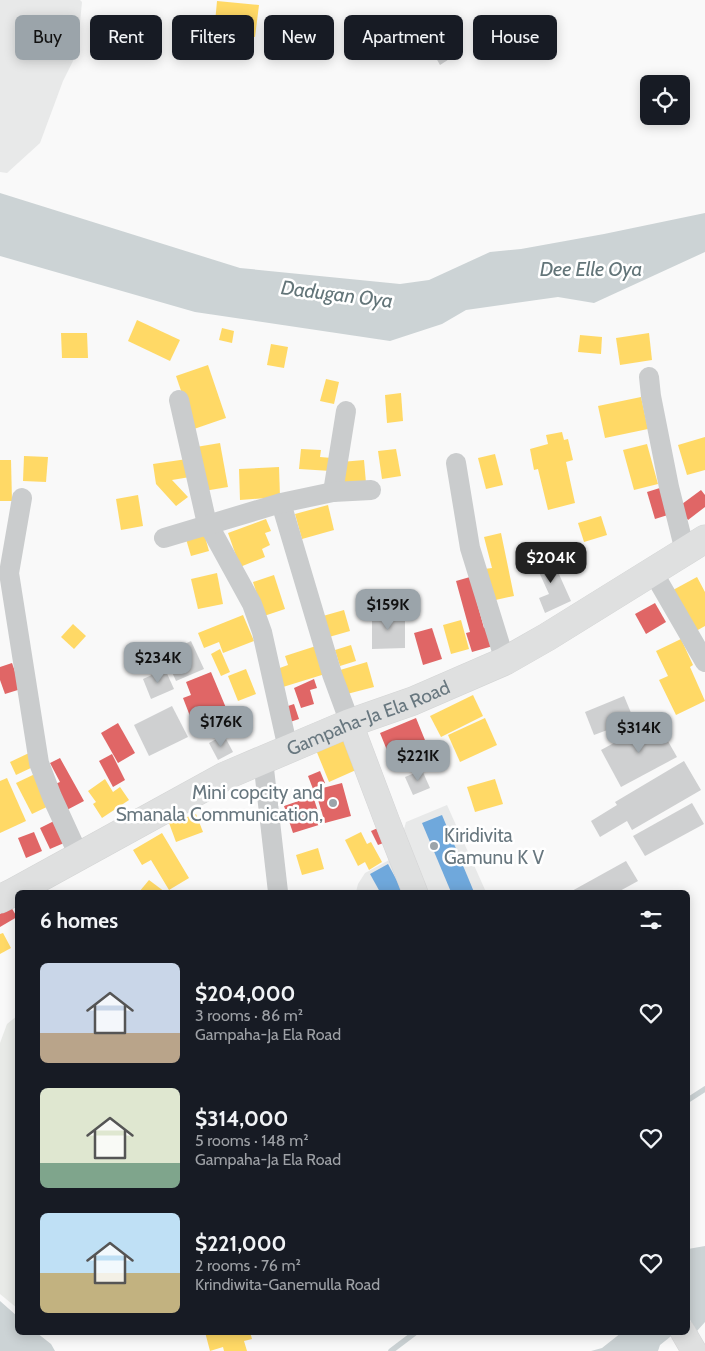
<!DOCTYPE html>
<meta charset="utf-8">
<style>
:root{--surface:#171b24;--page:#20242c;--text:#f1f3f6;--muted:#9ea1a6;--accent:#9ba4aa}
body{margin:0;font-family:Cabin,sans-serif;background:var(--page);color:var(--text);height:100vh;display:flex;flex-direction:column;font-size:19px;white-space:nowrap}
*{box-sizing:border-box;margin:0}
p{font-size:16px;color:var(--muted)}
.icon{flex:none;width:28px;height:28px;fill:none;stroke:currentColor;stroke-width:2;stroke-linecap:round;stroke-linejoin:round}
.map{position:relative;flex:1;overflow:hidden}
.panel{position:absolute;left:15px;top:890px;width:675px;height:445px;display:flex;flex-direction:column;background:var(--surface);border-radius:8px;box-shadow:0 2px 12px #0003}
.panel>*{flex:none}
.top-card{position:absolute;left:15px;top:15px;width:675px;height:45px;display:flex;gap:10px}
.buttons{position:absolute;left:640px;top:75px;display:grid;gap:10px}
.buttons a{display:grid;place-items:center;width:50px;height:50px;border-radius:8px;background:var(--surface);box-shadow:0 2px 12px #0003;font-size:25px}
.price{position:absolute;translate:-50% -42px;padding:0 11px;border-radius:10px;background:var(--accent);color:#111;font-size:16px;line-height:32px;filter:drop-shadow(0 1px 2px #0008)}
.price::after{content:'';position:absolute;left:50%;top:30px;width:15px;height:11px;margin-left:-8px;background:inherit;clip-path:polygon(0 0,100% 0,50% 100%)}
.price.active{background:#222;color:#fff}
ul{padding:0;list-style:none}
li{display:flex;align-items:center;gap:15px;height:125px;padding:0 25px}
li span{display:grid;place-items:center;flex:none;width:140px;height:100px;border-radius:8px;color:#555}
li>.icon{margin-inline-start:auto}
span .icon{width:60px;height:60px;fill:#fffc;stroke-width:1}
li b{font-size:21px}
h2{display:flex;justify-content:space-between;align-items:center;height:60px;padding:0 25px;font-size:21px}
.pill{padding:0 18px;border-radius:8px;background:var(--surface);box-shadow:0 2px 12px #0003;font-size:18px;line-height:45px}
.pill.active{background:var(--accent);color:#111}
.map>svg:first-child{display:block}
.built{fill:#e8e9e9}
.green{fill:#e8eae7}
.water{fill:#ccd3d5}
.homes{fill:#ffd966}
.shops{fill:#e06666}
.schools{fill:#6fa8dc}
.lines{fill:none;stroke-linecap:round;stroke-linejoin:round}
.stream{stroke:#ccd3d5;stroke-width:5.5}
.building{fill:#cfd0d1}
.major-casing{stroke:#d4d4d5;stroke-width:26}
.highway-casing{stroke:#d4d5d5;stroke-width:29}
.minor{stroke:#cacccd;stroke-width:20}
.major{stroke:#dfe0e0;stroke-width:25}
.highway{stroke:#dfe0e0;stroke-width:28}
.poi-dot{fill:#9ba4aa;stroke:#fff;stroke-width:2}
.labels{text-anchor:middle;stroke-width:5;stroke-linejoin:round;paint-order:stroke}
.street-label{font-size:19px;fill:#68777f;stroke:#fff}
.poi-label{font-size:19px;fill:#68777f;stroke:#fff;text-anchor:end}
.water-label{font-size:20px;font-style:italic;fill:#637579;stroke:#fff}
</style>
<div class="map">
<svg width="705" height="1351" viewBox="0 0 705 1351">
<rect width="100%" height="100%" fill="#f9f9f9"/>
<!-- built -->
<g class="built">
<path d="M0,0H80L82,2L77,53L63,81L40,143L7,173L0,172Z"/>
<path d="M447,805L486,892H356L358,884L365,873L404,852L401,840L406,822Z"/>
</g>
<!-- green -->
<path class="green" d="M17,1016V1308L0,1294V1043L7,1024Z"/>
<!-- water -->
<g class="water">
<path d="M0,193L240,268L400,284L429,280L490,252L521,249L604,234L705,213V252L594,303L558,297L466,310L442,324L390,341L195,312L0,256Z"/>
<path d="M705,1246V1322L697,1331L690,1320L688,1321V1249Z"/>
<path d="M0,1301L17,1316L18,1332L37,1333L51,1344L55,1351H0Z"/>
<path d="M621,1333H675L660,1345L658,1351H591L602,1348Z"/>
</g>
<!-- homes -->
<g class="homes">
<path d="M217,1L259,5L255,37L214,33Z"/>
<path d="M185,19L203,23L199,39L181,34Z"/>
<path d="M137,320L180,340L170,361L128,341Z"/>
<path d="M222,328L234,331L232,343L219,340Z"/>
<path d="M61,333H87L88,358H62Z"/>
<path d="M649,333L652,360L620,365L616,338Z"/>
<path d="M580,335L602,337L601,354L578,352Z"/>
<path d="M271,344L288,347L284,368L267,365Z"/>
<path d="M208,365L226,418L194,429L176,376Z"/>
<path d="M326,379L339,382L334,404L320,401Z"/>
<path d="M401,393L403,421L387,423L385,395Z"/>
<path d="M641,397L648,429L605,438L598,406Z"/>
<path d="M562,432L564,440L568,439L573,460L566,462L575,503L548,510L538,469L534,470L530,449L548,444L546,435Z"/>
<path d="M705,437V470L687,475L678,445Z"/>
<path d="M220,443L228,487L204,491L196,447Z"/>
<path d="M647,444L658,484L634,490L623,450Z"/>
<path d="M301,449L321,450L320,457L332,458L331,471L299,469Z"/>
<path d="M396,449L401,476L382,479L378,451Z"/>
<path d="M495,454L503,485L486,489L478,458Z"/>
<path d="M24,456L48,457L46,482L23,481Z"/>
<path d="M187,459L190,477L172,480L188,497L176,506L156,484L153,464Z"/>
<path d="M0,460H11L12,501H0Z"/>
<path d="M364,460L366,483L343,485L341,462Z"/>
<path d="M279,467L280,497L240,500L239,469Z"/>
<path d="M138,495L143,526L121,530L116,499Z"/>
<path d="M328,505L334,530L302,539L295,514Z"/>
<path d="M601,516L607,535L584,542L578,523Z"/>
<path d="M266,519L271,531L265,533L270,545L262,549L265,557L240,567L228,533Z"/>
<path d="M204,533L209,551L191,556L186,539Z"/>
<path d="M501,533L514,596L491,601L484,569L492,568L484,537Z"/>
<path d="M217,573L223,604L198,609L191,579Z"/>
<path d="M274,575L285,609L264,616L253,582Z"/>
<path d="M697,577L705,592V626L696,631L673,590Z"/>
<path d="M344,610L350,631L329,637L323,616Z"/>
<path d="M243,615L254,641L223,653L219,642L204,648L198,633Z"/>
<path d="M461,620L469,649L451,654L443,625Z"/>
<path d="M73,624L86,636L74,649L61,637Z"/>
<path d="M681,639L693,665L690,667L705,701L676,715L659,680L668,676L656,651Z"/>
<path d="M351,645L356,661L340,666L335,650Z"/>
<path d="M316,646L325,674L283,687L277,669L288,665L285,656Z"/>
<path d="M220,649L230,672L221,676L211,654Z"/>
<path d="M367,662L374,687L347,694L340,670Z"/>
<path d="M246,669L256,694L238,701L228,676Z"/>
<path d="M473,695L483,716L441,737L430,716Z"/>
<path d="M485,718L497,745L460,762L448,735Z"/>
<path d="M343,739L356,770L329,782L316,750Z"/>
<path d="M29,753L35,766L16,775L10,762Z"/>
<path d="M37,773L53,804L32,814L16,783Z"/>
<path d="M7,778L26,821L0,833V781Z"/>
<path d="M105,779L113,792L120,787L129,800L102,818L93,804L96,802L88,791Z"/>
<path d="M495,779L503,804L475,812L467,787Z"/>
<path d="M196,814L203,832L176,842L169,823Z"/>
<path d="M361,832L367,844L371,842L382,862L369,870L365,862L358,866L345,840Z"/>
<path d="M162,833L189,878L169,890L151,860L142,865L133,850Z"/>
<path d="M318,848L324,869L302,875L296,855Z"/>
<path d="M149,880L165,892H139Z"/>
<path d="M3,933L11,948L0,954V934Z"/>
<path d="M205,1332H250L252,1339L244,1341L247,1351H224L223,1347L210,1351Z"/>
</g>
<!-- shops -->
<g class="shops">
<path d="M663,487L671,514L655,519L647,492Z"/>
<path d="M701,490L705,495V507L688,520L678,507Z"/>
<path d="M470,577L484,628L488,627L493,646L472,652L466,633L470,632L456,581Z"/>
<path d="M655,603L666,622L646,634L635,614Z"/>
<path d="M432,628L442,659L423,665L414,633Z"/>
<path d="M12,663L21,689L5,694L0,680V667Z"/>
<path d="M211,672L229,715L195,729L183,698L191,695L186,682Z"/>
<path d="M314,679L317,688L310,690L314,704L301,708L294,688Z"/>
<path d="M294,704L299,719L287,723L282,708Z"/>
<path d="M416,718L427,745L430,743L438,763L428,767L425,758L395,770L380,733Z"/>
<path d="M118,723L135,753L118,763L101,733Z"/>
<path d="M112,754L125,780L113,787L99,761Z"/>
<path d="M60,758L84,801L63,812L50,786L60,782L50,763Z"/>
<path d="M320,771L325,783L313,789L308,776Z"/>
<path d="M342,783L351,816L325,823L315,790Z"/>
<path d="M313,796L322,824L293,833L284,806Z"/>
<path d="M54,821L64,843L50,849L40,828Z"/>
<path d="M380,827L386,842L378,845L371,831Z"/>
<path d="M34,832L42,851L26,858L18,838Z"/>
<path d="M11,907L17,917L0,927V914Z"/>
</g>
<!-- schools -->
<g class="schools">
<path d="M442,815L474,892H451L422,823Z"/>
<path d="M388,864L402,890L397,892H380L370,874Z"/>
</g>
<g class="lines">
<!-- stream -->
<g class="stream">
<path d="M688,1100L705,1089"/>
<path d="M391,1351L416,1332"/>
</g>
</g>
<!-- building -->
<g class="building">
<path d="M444,41L454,56L440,65L431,49Z"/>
<path d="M549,552L571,601L545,613L539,598L549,594L533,559Z"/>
<path d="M372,614H405V648L372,649Z"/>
<path d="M191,641L204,669L176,681L164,654Z"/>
<path d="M165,669L174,689L151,699L143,679Z"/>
<path d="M624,696L634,720L594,735L585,712Z"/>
<path d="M172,706L188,737L149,756L134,725Z"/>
<path d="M656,720L677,757L621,787L601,750Z"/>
<path d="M224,735L233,752L218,760L209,743Z"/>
<path d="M684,761L701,790L632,830L627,821L600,837L591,821L617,805L615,802Z"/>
<path d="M422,770L430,788L413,795L405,777Z"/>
<path d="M692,803L704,824L645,856L633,836Z"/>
<path d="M626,861L638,881L618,892H570Z"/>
</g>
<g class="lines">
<defs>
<g id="major">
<path d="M350,723L387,821L415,892"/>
<path d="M683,1332L694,1351"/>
</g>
<g id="highway">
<path id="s1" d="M0,899L14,892L225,776L350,723L413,701L505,661L547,637L705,539"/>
</g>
</defs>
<!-- major casing -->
<use href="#major" class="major-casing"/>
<!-- highway casing -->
<use href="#highway" class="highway-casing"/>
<!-- minor -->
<g class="minor">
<path d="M649,377L651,396L669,487L685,551"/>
<path d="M179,400L207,524L213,533L252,604L262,632L288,749"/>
<path d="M456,463L470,548L505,661"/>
<path d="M333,492L346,411"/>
<path d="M22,498L9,573L39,763L52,797L79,856"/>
<path d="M281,503L332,674L350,723"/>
<path d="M164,538L281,503L333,492L371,490"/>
<path d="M653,572L705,662"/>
<path d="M263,760L278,892"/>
</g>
<!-- major -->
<use href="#major" class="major"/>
<!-- highway -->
<use href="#highway" class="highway"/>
</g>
<!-- markers -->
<g class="poi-dot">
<circle cx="333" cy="803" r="5"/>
<circle cx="434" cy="846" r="5"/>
</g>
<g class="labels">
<!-- street labels -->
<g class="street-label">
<text dy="7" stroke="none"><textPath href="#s1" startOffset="411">Gampaha-Ja Ela Road</textPath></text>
</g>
<!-- poi labels -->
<g class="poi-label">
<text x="323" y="799">Mini copcity and<tspan x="323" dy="22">Smanala Communication,</tspan></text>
<text x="444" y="842" text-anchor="start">Kiridivita<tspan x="444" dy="22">Gamunu K V</tspan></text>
</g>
<!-- water labels -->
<g class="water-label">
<text x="591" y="276">Dee Elle Oya</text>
<text transform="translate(337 294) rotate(7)" y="7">Dadugan Oya</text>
</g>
</g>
</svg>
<div class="buttons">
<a><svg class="icon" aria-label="locate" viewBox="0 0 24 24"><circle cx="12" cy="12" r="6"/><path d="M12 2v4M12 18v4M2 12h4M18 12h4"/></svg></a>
</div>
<b class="price active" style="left:551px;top:584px">$204K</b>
<b class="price" style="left:388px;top:631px">$159K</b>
<b class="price" style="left:158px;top:684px">$234K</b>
<b class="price" style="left:221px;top:748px">$176K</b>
<b class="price" style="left:639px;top:754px">$314K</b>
<b class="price" style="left:418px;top:782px">$221K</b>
<div class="top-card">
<a class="pill active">Buy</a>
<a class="pill">Rent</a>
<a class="pill">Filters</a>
<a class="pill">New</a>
<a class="pill">Apartment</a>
<a class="pill">House</a>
</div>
<section class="panel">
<h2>6 homes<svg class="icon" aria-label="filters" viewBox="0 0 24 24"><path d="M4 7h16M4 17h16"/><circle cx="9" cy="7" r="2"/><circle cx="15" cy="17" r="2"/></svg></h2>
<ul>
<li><span style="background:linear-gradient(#c9d6e8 70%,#b9a48a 0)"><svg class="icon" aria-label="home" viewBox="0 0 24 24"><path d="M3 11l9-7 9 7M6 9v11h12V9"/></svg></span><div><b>$204,000</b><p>3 rooms · 86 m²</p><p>Gampaha-Ja Ela Road</p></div><svg class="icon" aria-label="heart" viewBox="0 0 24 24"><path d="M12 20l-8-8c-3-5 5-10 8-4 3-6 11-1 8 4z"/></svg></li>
<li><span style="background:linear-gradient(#dfe7d0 75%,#7fa58c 0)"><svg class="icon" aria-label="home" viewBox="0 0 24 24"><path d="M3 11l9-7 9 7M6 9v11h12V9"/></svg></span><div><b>$314,000</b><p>5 rooms · 148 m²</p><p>Gampaha-Ja Ela Road</p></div><svg class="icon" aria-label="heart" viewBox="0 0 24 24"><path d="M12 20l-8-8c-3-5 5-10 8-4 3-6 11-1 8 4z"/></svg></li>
<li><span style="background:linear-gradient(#bfe0f5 60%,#c2b280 0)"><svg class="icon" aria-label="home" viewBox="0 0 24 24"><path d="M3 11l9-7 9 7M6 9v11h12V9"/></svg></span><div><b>$221,000</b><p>2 rooms · 76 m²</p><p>Krindiwita-Ganemulla Road</p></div><svg class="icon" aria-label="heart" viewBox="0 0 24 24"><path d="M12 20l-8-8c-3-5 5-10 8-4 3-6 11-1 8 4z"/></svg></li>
</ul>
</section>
</div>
